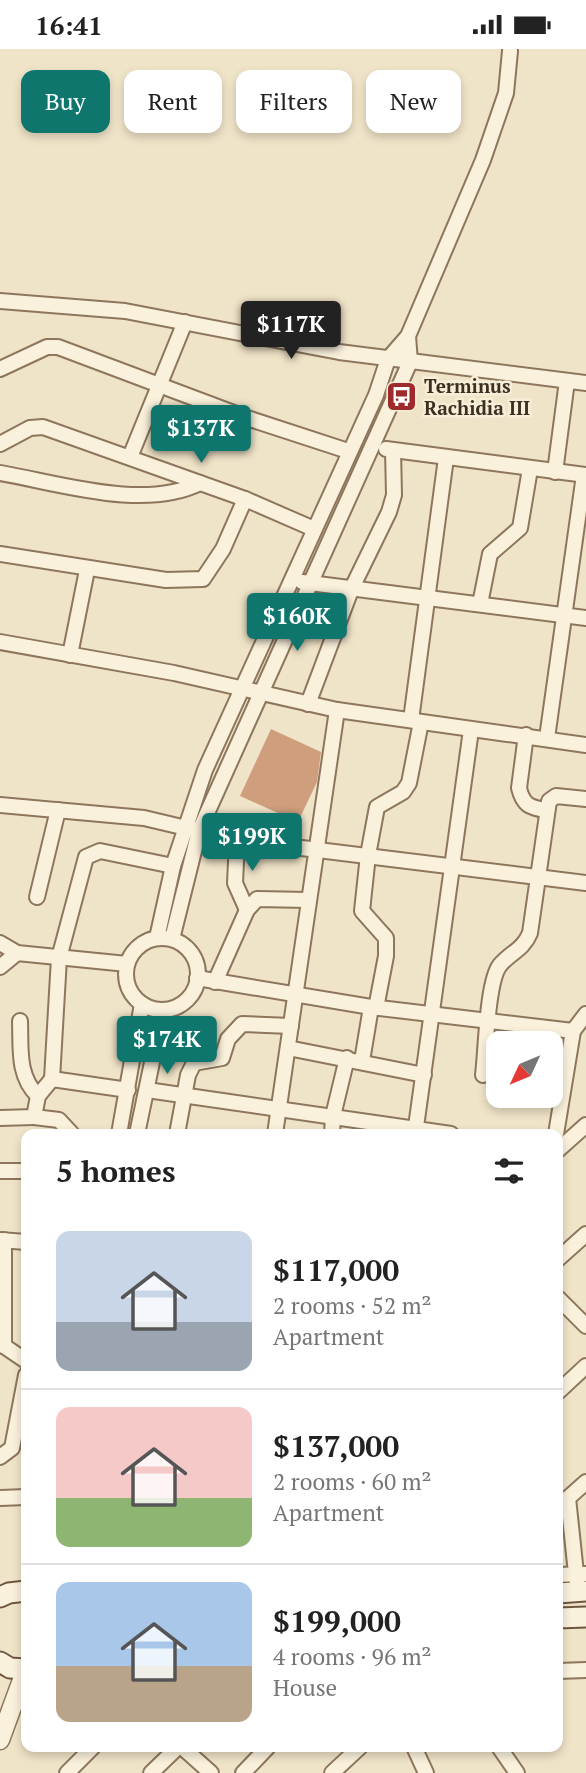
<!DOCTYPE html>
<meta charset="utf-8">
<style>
:root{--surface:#fff;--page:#f6f6f6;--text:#222;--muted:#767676;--line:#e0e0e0;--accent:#0f766e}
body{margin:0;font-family:"PT Serif",serif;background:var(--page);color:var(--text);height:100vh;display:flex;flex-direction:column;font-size:26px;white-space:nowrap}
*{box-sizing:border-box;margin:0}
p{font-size:23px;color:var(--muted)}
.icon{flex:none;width:38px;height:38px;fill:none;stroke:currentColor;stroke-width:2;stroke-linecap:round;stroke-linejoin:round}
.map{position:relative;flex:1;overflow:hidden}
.sheet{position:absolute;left:21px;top:1080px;width:542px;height:623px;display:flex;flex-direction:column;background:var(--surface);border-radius:14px;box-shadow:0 4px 10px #0003}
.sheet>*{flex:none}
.banner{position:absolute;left:21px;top:21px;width:544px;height:63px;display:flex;gap:14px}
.needle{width:46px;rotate:226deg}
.buttons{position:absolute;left:486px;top:982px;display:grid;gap:14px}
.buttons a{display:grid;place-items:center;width:77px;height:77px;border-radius:14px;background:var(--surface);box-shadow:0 4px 10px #0003;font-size:35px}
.price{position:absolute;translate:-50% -60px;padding:0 16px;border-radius:7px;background:var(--accent);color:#fff;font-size:23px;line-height:46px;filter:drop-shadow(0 2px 4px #0008)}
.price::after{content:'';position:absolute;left:50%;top:42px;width:21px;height:16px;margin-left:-10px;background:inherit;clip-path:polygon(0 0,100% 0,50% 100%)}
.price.on{background:#222;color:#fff}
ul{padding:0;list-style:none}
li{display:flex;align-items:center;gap:21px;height:175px;padding:0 35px}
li+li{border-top:2px solid var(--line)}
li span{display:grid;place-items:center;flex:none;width:196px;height:140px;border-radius:14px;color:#555}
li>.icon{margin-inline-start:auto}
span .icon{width:84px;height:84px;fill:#fffc;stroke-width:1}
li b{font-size:30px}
h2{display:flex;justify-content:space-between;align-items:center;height:84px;padding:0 35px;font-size:30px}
.chip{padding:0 24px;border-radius:14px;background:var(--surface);box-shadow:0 4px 10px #0003;font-size:24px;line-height:63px}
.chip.on{background:var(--accent);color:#fff}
.status{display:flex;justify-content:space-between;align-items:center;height:49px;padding:0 35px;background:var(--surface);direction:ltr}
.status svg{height:19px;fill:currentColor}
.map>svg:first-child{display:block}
.building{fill:#cf9f7d}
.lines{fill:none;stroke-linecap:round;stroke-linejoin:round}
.minor-casing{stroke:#8d765c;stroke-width:18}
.tertiary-casing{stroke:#8d765c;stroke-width:21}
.secondary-casing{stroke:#6f573f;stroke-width:23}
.minor{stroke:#faf1dc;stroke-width:14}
.tertiary{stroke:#faf1dc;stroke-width:18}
.secondary{stroke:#faf1dc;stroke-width:19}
.labels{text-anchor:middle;stroke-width:5;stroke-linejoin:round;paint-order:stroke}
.poi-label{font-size:19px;font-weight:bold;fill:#3d2e20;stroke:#f7eed8;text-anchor:start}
</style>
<div class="status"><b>16:41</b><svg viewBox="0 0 49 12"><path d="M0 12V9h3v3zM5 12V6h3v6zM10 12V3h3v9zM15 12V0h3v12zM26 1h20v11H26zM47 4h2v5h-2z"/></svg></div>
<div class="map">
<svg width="586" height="1724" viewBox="0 0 586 1724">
<rect width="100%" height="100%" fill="#f0e4c8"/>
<!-- building -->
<path class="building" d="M271,680L321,703L317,733L298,773L240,747Z"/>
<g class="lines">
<defs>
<g id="minor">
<path d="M0,252L125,262L339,303L586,334"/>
<path d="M0,320L47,298H58L247,369L348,402"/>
<path d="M0,395L30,379L43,378L245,450L314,480"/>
<path d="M386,400L586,426"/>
<path d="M130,408L185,273"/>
<path d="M555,423L567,332"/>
<path d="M0,424C59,434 144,462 200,434"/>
<path d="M0,505L166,531L203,530L223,500L245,450"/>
<path d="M302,533L586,569"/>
<path d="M480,555L490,505L520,479L530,420"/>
<path d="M0,593L174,624L337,661L586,696"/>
<path d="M70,606L87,521"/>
<path d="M308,655L351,541L389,463L394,446L393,401"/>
<path d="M411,671L446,409"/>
<path d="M526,686L519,739C523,756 530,759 546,761"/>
<path d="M547,689L584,426"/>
<path d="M0,756L144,769L237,791L586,834"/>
<path d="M237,791L235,834L247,861"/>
<path d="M37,848L58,761"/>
<path d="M157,889L173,817L205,721L376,346L388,310L408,287L483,111L506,44L510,2"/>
<circle cx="162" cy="925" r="36"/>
<path d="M172,890L199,782L410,313L408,287"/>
<path d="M0,894L17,904L127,915"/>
<path d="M0,918L17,904"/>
<path d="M197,929L371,958L573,982"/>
<path d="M215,933L247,861L257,850L309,851"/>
<path d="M376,959L386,907V889L362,862L368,806L377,758L403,743L409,734L421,673"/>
<path d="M20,972C21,999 17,1027 38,1047"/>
<path d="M288,999L424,1026"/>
<path d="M362,1012L371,958"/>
<path d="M483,1026C486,1003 487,932 500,916C511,903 523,901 530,884L549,752L556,747L586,750"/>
<path d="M128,1041L52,1030L59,909L86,808L100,802L173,817"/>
<path d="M147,1041L451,1085"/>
<path d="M34,1068L59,1071L72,1085"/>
<path d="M0,1069L34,1068L38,1047L52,1030"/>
<path d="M119,1085L142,955"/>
<path d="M137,1085L163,961"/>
<path d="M177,1085L188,1026L194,1014L222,1009L228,990L242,975L291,977"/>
<path d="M275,1085L337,661"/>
<path d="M332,1085L333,1067L347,1009"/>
<path d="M415,1085L471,681"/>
<path d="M556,1085L573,982L586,965"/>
<path d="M558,1101L586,1076"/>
<path d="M0,1122H26"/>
<path d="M0,1191L26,1193"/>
<path d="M558,1210L586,1185"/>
<path d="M558,1249L586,1277"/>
<path d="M0,1296L4,1297V1191"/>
<path d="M4,1297L26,1312"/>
<path d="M558,1343L586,1317"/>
<path d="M0,1408L12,1399L26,1326"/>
<path d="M0,1449L26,1448"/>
<path d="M568,1449L578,1543"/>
<path d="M558,1458L586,1433"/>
<path d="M558,1526L585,1525"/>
<path d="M558,1622L586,1621"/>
<path d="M182,1698L211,1724"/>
<path d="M414,1698L426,1724"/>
<path d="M499,1698L517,1724"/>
<path d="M67,1724L93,1698"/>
<path d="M151,1724L178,1698"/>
<path d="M243,1724L268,1698"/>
<path d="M332,1724L360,1698"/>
</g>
<path id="tertiary" d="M0,1691L26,1620"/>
<g id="secondary">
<path d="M558,1544L586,1542"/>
<path d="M0,1548L9,1544L26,1542"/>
<path d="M558,1569L586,1568"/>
<path d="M0,1613L10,1619L26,1620"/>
</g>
</defs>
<!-- minor casing -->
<use href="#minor" class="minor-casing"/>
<!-- tertiary casing -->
<use href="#tertiary" class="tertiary-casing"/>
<!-- secondary casing -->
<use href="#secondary" class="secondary-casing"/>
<!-- minor -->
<use href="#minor" class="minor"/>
<!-- tertiary -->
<use href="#tertiary" class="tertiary"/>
<!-- secondary -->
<use href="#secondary" class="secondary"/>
</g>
<!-- icons -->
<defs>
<symbol id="bus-square" viewBox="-11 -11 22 22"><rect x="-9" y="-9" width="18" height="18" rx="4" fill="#9e2a2b" stroke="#f7eed8"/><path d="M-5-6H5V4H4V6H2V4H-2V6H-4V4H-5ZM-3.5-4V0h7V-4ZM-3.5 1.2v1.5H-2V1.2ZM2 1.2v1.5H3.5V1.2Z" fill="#fff"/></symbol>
</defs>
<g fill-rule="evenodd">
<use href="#bus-square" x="384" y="330" width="35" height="35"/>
</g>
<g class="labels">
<!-- poi labels -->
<g class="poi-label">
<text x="424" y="344">Terminus<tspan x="424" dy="22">Rachidia III</tspan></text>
</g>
</g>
</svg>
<div class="buttons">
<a><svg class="needle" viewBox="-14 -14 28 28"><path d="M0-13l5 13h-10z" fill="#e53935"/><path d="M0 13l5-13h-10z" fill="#767676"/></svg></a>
</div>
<b class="price on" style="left:291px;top:312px">$117K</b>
<b class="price" style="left:201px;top:416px">$137K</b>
<b class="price" style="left:297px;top:604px">$160K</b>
<b class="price" style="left:252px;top:824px">$199K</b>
<b class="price" style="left:167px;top:1027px">$174K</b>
<div class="banner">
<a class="chip on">Buy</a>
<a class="chip">Rent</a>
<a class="chip">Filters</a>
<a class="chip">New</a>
</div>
<section class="sheet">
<h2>5 homes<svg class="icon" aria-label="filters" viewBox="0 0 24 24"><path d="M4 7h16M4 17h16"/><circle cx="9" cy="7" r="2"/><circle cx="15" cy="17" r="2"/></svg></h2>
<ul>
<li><span style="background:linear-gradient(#c9d6e8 65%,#9aa5b1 0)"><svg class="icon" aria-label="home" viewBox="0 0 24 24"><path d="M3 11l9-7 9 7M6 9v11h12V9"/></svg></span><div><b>$117,000</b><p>2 rooms · 52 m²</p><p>Apartment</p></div></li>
<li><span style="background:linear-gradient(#f6c9c9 65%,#8fb573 0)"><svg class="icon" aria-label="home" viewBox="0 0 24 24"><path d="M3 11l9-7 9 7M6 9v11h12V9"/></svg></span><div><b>$137,000</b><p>2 rooms · 60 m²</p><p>Apartment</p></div></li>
<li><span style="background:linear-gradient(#a9c7e8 60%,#b9a48a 0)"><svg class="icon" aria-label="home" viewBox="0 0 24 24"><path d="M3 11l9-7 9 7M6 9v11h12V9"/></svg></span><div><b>$199,000</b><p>4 rooms · 96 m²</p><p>House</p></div></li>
</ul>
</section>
</div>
